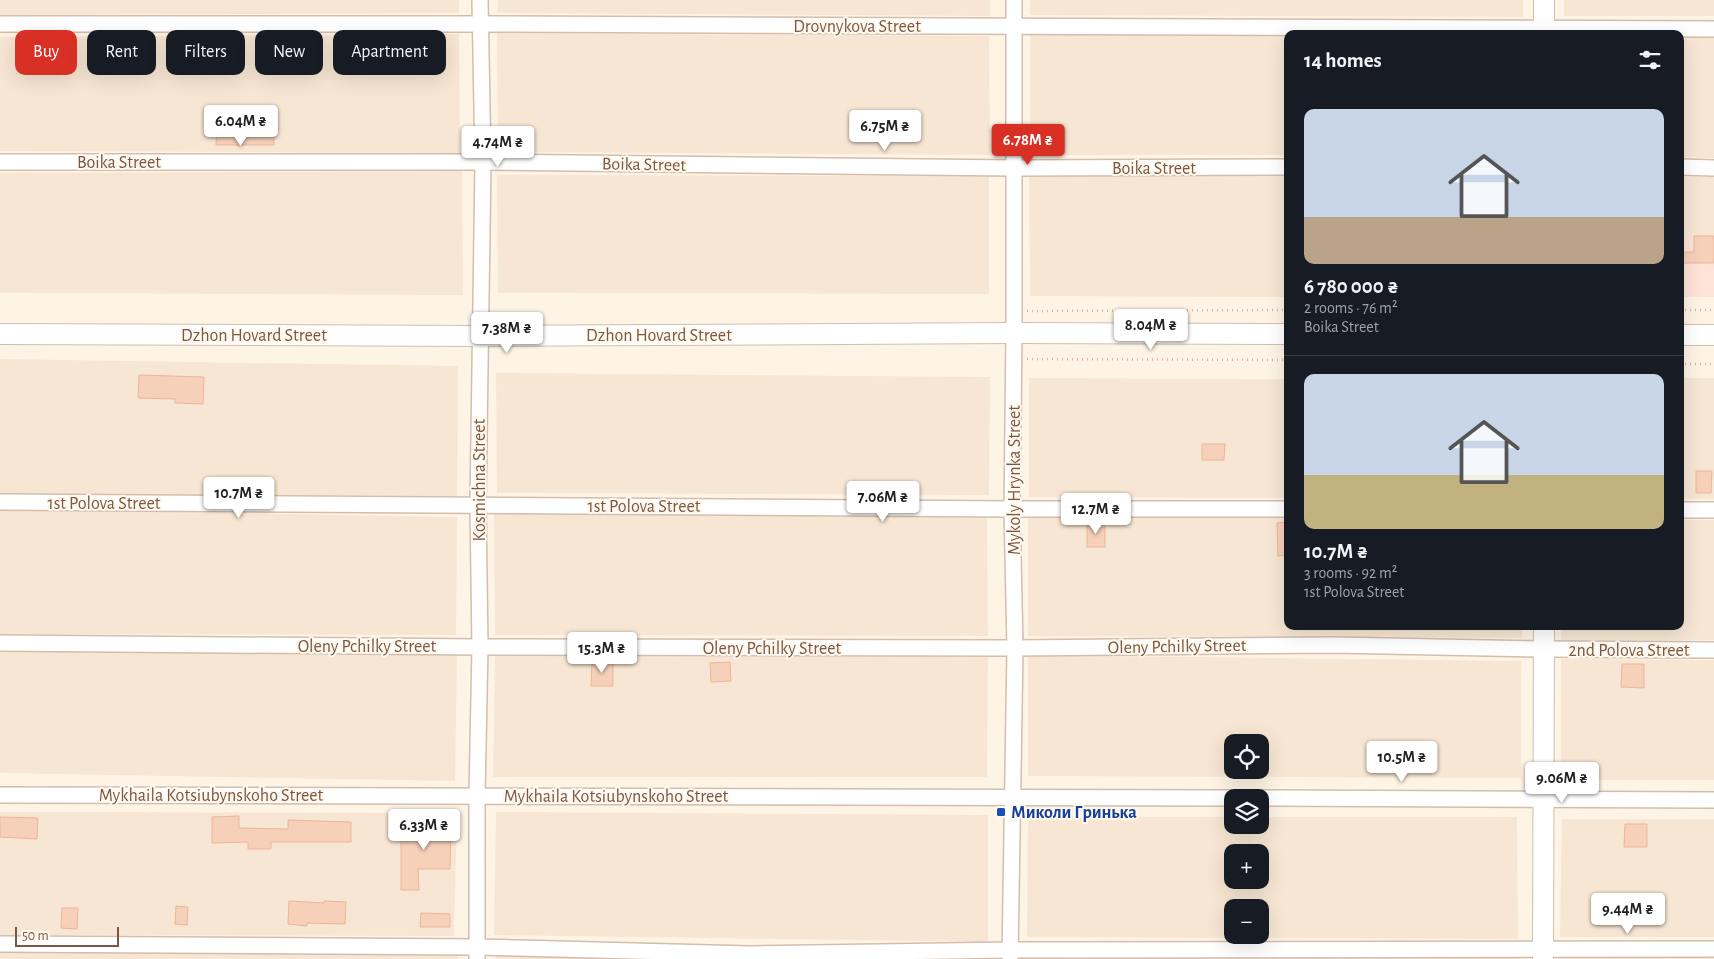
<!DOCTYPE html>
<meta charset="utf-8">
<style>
:root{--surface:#171b24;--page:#20242c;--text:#f1f3f6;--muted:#9ea1a6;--line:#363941;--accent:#d93025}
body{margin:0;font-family:"Alegreya Sans",sans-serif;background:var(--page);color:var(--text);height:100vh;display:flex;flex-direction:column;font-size:19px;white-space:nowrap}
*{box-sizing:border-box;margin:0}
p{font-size:16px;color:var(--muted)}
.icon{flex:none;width:28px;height:28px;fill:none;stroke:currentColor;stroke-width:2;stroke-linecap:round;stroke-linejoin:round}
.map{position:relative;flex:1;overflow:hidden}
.sheet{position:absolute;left:1284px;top:30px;width:400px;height:600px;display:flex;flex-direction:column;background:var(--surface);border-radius:10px;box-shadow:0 5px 20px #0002}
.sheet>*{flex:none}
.hud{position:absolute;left:15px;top:30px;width:475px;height:45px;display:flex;gap:10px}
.buttons{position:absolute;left:1224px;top:734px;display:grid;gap:10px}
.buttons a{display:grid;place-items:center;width:45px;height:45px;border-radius:10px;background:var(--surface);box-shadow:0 5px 20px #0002;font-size:25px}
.scale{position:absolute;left:15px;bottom:12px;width:104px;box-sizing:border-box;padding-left:5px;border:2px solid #7a5847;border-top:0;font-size:14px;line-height:18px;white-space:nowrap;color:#7a5847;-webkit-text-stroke:4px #fff8ed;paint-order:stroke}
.price{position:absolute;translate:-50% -42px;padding:0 11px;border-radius:5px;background:#fff;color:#222;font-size:16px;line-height:32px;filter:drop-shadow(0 1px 2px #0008)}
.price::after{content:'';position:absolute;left:50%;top:30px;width:15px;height:11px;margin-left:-8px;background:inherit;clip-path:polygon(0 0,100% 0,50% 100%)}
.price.current{background:var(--accent);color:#fff}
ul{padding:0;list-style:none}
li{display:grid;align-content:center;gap:10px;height:265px;padding:0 20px}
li+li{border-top:1px solid var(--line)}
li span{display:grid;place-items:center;height:155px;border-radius:10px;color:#555}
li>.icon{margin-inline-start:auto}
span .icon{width:90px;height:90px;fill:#fffc;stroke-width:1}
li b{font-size:21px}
h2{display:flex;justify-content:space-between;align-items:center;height:60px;padding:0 20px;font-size:21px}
.pill{padding:0 18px;border-radius:10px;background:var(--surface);box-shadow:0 5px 20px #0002;font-size:18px;line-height:45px}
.pill.current{background:var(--accent);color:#fff}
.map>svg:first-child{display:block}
.residential{fill:#f7e6d3;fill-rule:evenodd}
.commercial{fill:#ffe3d8}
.building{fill:#f7d0ba;stroke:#ebb698}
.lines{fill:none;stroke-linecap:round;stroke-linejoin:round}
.minor-casing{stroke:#d4bdac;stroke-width:18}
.tertiary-casing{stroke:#d4bdac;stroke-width:22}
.path{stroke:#dcb39c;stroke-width:2.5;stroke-dasharray:1 4;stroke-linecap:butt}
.minor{stroke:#fff;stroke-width:15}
.tertiary{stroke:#fff;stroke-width:20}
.transit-dot{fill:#1a4fb4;stroke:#fff8ed;stroke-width:2}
.labels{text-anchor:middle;stroke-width:4;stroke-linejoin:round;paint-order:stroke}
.street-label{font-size:18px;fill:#7a5847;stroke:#fff8ed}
.transit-label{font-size:18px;font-weight:bold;fill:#164399;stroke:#fff8ed;text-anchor:start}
</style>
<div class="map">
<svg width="1714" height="959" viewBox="0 0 1714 959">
<rect width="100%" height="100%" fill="#fef4e5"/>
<!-- residential -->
<g class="residential">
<path d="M0,0H459V13L0,15Z"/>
<path d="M498,0H990V16L497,13Z"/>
<path d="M1030,0H1523V17L1030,15Z"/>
<rect x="1564" y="0" width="150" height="16"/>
<path d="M497,33L989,36L990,155L498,152Z"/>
<path d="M459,34L460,153L0,151V37Z"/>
<rect x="1030" y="35" width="257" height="120"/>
<path d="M1680,36H1714V158L1680,157Z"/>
<path d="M462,171L463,295L0,293V173Z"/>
<path d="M497,175L989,176V294L498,293Z"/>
<path d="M1029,176H1287V297L1030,296Z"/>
<rect x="1680" y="177" width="34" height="58"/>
<path d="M0,359L458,366L457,496L0,494Z"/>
<path d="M496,373L990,377L989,495L497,493Z"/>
<path d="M1029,378L1287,379V498L1029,497Z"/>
<rect x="1680" y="378" width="34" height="121"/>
<path d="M0,509L457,517L456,635L0,634Z"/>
<path d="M494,513L987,518L988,636L495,635Z"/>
<path d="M1028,517H1287L1288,626H1522V638L1028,636Z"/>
<path d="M1680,520H1714V640H1561V626H1680Z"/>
<path d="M0,651L457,654L455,781L0,773Z"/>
<path d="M1028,655L1521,661V778L1028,776ZM1232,742H1260V770H1232Z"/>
<path d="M495,656L988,657L987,777H493Z"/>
<path d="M1561,659L1714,660V780H1561Z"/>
<path d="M0,812L457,813L454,936L0,935Z"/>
<path d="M496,812L988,815V942L494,935Z"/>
<path d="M1028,817H1232V825H1260V817H1517L1518,939L1027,937ZM1232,852H1260V880H1232ZM1232,908H1260V935H1232Z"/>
<path d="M1562,819H1714V937H1560Z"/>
<path d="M0,951L458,955V959H0Z"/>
<path d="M496,956L986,957V959H496Z"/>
<path d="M1028,957L1521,958V959H1028Z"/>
<rect x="1559" y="957" width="155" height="2"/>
</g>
<!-- commercial -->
<rect class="commercial" x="1680" y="235" width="34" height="62"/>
<!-- building -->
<g class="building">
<path d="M254,118L274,119V145H216L217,119L254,120Z"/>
<path d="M1694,236H1714V263H1680V252H1694Z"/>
<path d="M139,375L204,377L203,404L175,403V399L138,398Z"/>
<path d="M1202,444H1225L1224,460H1202Z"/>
<path d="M1696,471H1712L1711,493H1696Z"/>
<path d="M1288,522V555L1278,556L1277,523Z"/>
<rect x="1087" y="523" width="18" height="24"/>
<path d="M592,662L613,663V686H591Z"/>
<path d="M730,662L731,681L711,682L710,663Z"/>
<path d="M1622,664H1644V688L1621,687Z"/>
<path d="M239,816V828L288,829V820L351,822V842H271V849H248V842L212,843V817Z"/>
<path d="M0,817L38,818L37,839L0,837Z"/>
<path d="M433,819L451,820L450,869H418L419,890H401V826H432Z"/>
<path d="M1625,824H1647V847H1624Z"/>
<path d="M289,901L324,903V901L346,902L345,924L307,923V926L288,924Z"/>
<path d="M176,906L188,907L187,925L175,924Z"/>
<path d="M62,908H78L77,929L61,928Z"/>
<path d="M421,913L450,914V927H420Z"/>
</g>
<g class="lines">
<defs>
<g id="minor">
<path d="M0,24H481L1714,29"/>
<path d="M0,162H483L1013,168L1288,167"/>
<path d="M1680,167L1714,168"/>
<path d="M0,502L1012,509H1288"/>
<path d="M1680,510H1714"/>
<path d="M0,643L480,647L1015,648L1334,645L1543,649L1714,650"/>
<path d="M0,795L1232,798"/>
<path d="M1260,798L1714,800"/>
<path d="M0,944L477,947L750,954L1010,950L1714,949"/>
<path d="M1010,958L1015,648L1012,509L1014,333V0"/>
<path d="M477,959V796L480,647L478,505L483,162L480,0"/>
</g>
<g id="tertiary">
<path d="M1544,34V0"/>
<path d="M0,334L480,336L1014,333L1288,334"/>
<path d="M1680,335H1714"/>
<path d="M1543,959L1544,626"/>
</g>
</defs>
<!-- minor casing -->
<use href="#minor" class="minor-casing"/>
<!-- tertiary casing -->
<use href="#tertiary" class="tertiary-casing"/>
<!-- path -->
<g class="path">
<path d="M1680,310H1714"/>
<path d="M1027,311L1288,310"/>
<path d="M1027,359L1288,360"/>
<path d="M1680,364H1714"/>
</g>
<!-- minor -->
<use href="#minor" class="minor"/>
<!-- tertiary -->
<use href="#tertiary" class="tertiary"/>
</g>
<!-- markers -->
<rect class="transit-dot" x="996" y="807" width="10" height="10" rx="2.5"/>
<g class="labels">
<!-- street labels -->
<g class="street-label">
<text x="857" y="32">Drovnykova Street</text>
<text x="119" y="168">Boika Street</text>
<text transform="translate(644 164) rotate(1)" y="6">Boika Street</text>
<text x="1154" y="174">Boika Street</text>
<text x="254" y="341">Dzhon Hovard Street</text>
<text x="659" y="341">Dzhon Hovard Street</text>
<text transform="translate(479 480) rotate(-90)" y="6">Kosmichna Street</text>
<text transform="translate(1014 480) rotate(-90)" y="6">Mykoly Hrynka Street</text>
<text x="104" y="509">1st Polova Street</text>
<text x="644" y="512">1st Polova Street</text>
<text x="367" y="652">Oleny Pchilky Street</text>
<text transform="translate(1177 646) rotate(-1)" y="6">Oleny Pchilky Street</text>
<text x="772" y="654">Oleny Pchilky Street</text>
<text x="1629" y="656">2nd Polova Street</text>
<text x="211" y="801">Mykhaila Kotsiubynskoho Street</text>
<text x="616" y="802">Mykhaila Kotsiubynskoho Street</text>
</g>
<!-- transit labels -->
<g class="transit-label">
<text x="1011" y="818">Миколи Гринька</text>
</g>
</g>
</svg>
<div class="buttons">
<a><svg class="icon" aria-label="locate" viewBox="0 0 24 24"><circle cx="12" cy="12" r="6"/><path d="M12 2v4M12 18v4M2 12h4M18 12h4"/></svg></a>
<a><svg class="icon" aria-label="layers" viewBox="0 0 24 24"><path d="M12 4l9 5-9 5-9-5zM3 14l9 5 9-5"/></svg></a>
<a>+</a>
<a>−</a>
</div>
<div class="scale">50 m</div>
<b class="price" style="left:241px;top:147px">6.04M ₴</b>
<b class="price" style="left:885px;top:152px">6.75M ₴</b>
<b class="price current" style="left:1028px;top:166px">6.78M ₴</b>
<b class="price" style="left:498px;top:168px">4.74M ₴</b>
<b class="price" style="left:1151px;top:351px">8.04M ₴</b>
<b class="price" style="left:507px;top:354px">7.38M ₴</b>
<b class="price" style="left:239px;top:519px">10.7M ₴</b>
<b class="price" style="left:883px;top:523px">7.06M ₴</b>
<b class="price" style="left:1096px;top:535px">12.7M ₴</b>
<b class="price" style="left:602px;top:674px">15.3M ₴</b>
<b class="price" style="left:1402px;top:783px">10.5M ₴</b>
<b class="price" style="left:1562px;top:804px">9.06M ₴</b>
<b class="price" style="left:424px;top:851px">6.33M ₴</b>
<b class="price" style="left:1628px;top:935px">9.44M ₴</b>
<div class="hud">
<a class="pill current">Buy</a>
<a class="pill">Rent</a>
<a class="pill">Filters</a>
<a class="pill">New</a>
<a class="pill">Apartment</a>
</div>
<section class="sheet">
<h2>14 homes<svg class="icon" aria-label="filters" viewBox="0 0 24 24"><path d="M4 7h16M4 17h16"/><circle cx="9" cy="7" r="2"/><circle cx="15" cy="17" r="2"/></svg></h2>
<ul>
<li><span style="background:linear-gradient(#c9d6e8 70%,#b9a48a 0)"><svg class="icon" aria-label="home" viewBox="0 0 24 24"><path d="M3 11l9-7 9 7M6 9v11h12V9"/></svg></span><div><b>6 780 000 ₴</b><p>2 rooms · 76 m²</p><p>Boika Street</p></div></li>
<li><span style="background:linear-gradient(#c9d6e8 65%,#c2b280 0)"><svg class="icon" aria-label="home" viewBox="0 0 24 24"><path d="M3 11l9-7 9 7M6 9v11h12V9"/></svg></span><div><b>10.7M ₴</b><p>3 rooms · 92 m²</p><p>1st Polova Street</p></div></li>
</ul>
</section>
</div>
